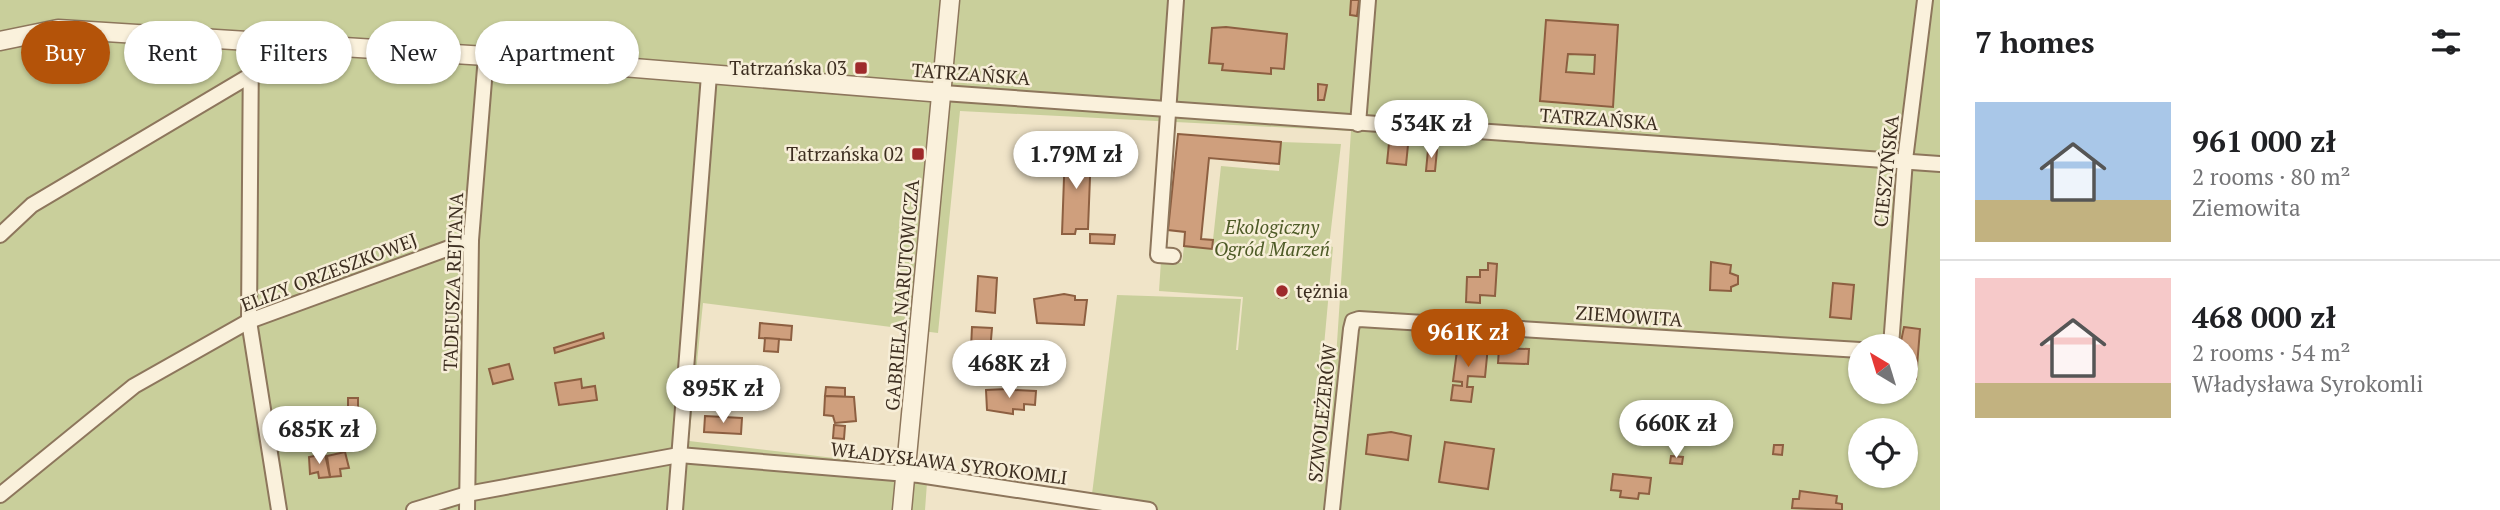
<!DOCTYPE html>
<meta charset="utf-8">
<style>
:root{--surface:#fff;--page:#f2f2f2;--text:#202124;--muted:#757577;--line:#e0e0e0;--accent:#b45309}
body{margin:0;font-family:"PT Serif",serif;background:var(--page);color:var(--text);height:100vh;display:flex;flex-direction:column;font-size:26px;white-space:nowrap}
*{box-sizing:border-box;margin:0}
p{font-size:23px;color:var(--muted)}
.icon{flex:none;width:38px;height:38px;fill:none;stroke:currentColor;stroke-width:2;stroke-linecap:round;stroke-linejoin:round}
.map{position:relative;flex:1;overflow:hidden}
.drawer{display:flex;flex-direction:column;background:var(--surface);width:560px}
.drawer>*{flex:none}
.hud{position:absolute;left:21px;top:21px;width:665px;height:63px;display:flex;gap:14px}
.needle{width:46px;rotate:322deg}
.buttons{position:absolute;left:1848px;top:334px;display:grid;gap:14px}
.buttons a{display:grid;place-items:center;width:70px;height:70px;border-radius:50%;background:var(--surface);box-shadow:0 2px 5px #0004;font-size:35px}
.price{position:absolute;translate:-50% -60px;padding:0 16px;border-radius:24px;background:#fff;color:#222;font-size:23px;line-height:46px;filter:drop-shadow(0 2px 4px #0008)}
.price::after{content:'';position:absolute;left:50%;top:42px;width:21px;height:16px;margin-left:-10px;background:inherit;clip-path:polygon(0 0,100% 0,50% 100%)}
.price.on{background:var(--accent);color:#fff}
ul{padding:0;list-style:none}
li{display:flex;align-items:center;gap:21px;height:175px;padding:0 35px}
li+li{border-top:2px solid var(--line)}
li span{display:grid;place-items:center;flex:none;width:196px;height:140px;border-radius:0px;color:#555}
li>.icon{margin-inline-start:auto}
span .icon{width:84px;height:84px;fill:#fffc;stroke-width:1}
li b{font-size:30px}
h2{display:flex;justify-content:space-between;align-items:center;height:84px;padding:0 35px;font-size:30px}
.tag{padding:0 24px;border-radius:32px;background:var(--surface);box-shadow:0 2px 5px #0004;font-size:24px;line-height:63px}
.tag.on{background:var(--accent);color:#fff}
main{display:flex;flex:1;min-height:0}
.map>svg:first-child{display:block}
.green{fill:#c9cf9b;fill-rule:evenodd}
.building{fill:#cf9f7d;stroke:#8d5f41;stroke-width:2;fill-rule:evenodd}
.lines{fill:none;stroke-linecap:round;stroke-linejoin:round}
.minor-casing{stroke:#8d765c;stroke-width:18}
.tertiary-casing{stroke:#8d765c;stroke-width:21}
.minor{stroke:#faf1dc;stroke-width:14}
.tertiary{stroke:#faf1dc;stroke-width:18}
.poi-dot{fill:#9e2a2b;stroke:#f7eed8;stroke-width:2.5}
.labels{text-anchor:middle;stroke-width:5;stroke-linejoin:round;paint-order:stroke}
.poi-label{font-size:19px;fill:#3d2e20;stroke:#f7eed8;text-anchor:end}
.street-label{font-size:19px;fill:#3d2e20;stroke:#f7eed8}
.park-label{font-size:19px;font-style:italic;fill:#4d5a26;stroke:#f7eed8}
</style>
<main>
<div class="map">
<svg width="1940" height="510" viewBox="0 0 1940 510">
<rect width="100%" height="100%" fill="#f0e4c8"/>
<!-- green -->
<path class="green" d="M0,0H1940V510H1090L1117,295L1241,299L1236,350H1238L1243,297L1159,291L1161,261L1182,263L1184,246L1212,249L1221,166L1279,171L1281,142L1341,144L1329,246L1333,247L1323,357L1336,358L1351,131L960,111L938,333L703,303L689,441L928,469L925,510H0ZM1860,346H1906V392H1860ZM1860,430H1906V476H1860Z"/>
<!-- building -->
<g class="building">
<path d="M1351,0H1359L1357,16L1350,15Z"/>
<path d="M1546,20L1618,25L1613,107L1540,101ZM1568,54L1595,55L1594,74L1566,72Z"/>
<path d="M1226,27L1287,34L1284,69L1271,68V74L1222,70L1223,64L1209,63L1212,28Z"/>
<path d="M1318,84L1327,85L1324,100H1318Z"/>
<path d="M1178,134L1281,142L1279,164L1209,158L1201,239L1213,240L1212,249L1184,246L1185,232L1168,230Z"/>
<path d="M1389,143L1408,145L1406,165L1387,163Z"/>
<path d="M1065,150L1091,151L1088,229H1076L1075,234H1062Z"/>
<path d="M1428,150H1437L1435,171H1426Z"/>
<path d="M1090,234L1115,235L1114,244L1090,243Z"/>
<path d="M1711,262L1731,265L1730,273L1738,276V284L1731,287V291L1710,290Z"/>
<path d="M1488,263L1497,264L1495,296L1480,295V303L1466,302L1467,277H1480V270H1488Z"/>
<path d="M978,276L997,278L995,313L976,311Z"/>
<path d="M1833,283L1854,285L1851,319L1830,317Z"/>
<path d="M1282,285L1288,288L1289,293L1286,298H1279L1275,293Z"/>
<path d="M1064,294L1075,296V300H1087L1084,325L1037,323L1034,299Z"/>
<path d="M760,323L792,326L791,340L759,338Z"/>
<path d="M972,327L992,328L989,363L970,362L967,348H971Z"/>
<path d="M1904,327L1920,329L1916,379L1906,378V346H1900Z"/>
<path d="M603,333L604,338L555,353L554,348Z"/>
<path d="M765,338L779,339L778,352L764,351Z"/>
<path d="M1458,343L1488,346L1485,377L1468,376L1467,387H1473L1471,402L1451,400L1453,385L1462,386V382L1453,381Z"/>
<path d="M1499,348L1529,349L1528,364L1498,363Z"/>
<path d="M509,364L513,379L493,384L489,369Z"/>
<path d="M581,379L582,388L595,386L597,400L559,405L555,383Z"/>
<path d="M1007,385H1015V390L1036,391L1035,405L1024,404V410L1013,409V414L987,410L986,390L1007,389Z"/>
<path d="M826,387L845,388V397L825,396Z"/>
<path d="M825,396L854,397L856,421L835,423L833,416L824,415Z"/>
<rect x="348" y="398" width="10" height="11"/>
<path d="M705,416L742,418L741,434L704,432Z"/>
<path d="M834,425L845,426L844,439L833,438Z"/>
<path d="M1391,432L1411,436L1408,460L1366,454L1368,435Z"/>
<path d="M1445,442L1494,449L1488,489L1439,482Z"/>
<path d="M1774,445H1783L1782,455L1773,454Z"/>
<path d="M345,452L349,468L340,469L341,476L330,477L327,456Z"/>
<path d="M325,454L330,477L319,478L318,472L310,474L309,457Z"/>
<path d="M1671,456L1683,457L1682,464L1670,463Z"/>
<path d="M1613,474L1651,478L1649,494L1639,493L1638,499L1620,497L1621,491L1611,490Z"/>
<path d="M1800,491L1837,496L1836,503L1842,504V510L1792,508L1793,499H1799Z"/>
</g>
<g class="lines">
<defs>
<g id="minor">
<path d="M251,43L249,321L279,510"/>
<path d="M943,93L1940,164"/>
<path d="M1358,124L1368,0"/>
<path d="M0,235L32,205L251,75"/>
<path d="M1173,256L1158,255L1176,0"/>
<path d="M1891,346L1905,160L1925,0"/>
<path d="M0,495L134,386L249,321L471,240"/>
<path d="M414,510L467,494L679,455L919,475L1149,510"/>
<path d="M467,510L471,240L486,56"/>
<path d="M675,510L709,75"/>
<path d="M1332,510L1351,329L1353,321L1359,319L1860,350"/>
</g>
<g id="tertiary">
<path d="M0,41L58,29L486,56L943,93"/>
<path d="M902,510L950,0"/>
</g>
</defs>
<!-- minor casing -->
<use href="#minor" class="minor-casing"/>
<!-- tertiary casing -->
<use href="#tertiary" class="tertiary-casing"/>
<!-- minor -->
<use href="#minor" class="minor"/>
<!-- tertiary -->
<use href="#tertiary" class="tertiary"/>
</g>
<!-- markers -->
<g class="poi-dot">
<rect x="854" y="61" width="14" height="14" rx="3.5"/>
<rect x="911" y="147" width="14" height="14" rx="3.5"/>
<circle cx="1282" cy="291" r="7"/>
</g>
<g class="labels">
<!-- poi labels -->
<g class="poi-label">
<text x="847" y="75">Tatrzańska 03</text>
<text x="904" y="161">Tatrzańska 02</text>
<text x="1296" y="298" text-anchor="start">tężnia</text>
</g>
<!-- street labels -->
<g class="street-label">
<text transform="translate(971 74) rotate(4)" y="7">TATRZAŃSKA</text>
<text transform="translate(1599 119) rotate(4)" y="7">TATRZAŃSKA</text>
<text transform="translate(1886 171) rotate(-84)" y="7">CIESZYŃSKA</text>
<text transform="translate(329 272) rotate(-21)" y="7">ELIZY ORZESZKOWEJ</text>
<text transform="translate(453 282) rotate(-88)" y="7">TADEUSZA REJTANA</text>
<text transform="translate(902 295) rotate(-85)" y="7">GABRIELA NARUTOWICZA</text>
<text transform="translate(1629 316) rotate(4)" y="7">ZIEMOWITA</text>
<text transform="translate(1322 413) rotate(-84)" y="7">SZWOLEŻERÓW</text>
<text transform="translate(949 463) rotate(7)" y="7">WŁADYSŁAWA SYROKOMLI</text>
</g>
<!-- park labels -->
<g class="park-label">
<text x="1272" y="234">Ekologiczny<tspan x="1272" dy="22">Ogród Marzeń</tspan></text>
</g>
</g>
</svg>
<div class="buttons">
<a><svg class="needle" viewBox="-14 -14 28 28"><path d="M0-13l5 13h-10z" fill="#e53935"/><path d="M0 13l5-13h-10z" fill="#757577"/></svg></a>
<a><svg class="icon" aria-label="locate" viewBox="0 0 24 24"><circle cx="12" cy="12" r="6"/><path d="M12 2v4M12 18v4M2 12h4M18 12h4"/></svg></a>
</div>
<b class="price" style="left:1431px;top:160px">534K zł</b>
<b class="price" style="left:1076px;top:191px">1.79M zł</b>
<b class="price on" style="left:1468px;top:369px">961K zł</b>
<b class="price" style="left:1009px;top:400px">468K zł</b>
<b class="price" style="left:723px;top:425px">895K zł</b>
<b class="price" style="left:1676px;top:460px">660K zł</b>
<b class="price" style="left:319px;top:466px">685K zł</b>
<div class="hud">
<a class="tag on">Buy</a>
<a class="tag">Rent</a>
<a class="tag">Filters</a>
<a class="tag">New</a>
<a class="tag">Apartment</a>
</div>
</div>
<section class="drawer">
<h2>7 homes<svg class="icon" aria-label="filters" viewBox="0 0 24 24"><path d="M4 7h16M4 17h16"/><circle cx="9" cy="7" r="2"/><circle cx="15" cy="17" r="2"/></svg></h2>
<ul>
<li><span style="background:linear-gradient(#a9c7e8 70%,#c2b280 0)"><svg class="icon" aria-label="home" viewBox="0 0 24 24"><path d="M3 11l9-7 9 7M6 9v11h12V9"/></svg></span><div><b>961 000 zł</b><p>2 rooms · 80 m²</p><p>Ziemowita</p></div></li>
<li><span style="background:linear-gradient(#f6c9c9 75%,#c2b280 0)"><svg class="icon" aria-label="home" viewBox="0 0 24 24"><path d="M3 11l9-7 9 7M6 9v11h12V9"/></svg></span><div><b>468 000 zł</b><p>2 rooms · 54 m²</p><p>Władysława Syrokomli</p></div></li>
</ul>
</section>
</main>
